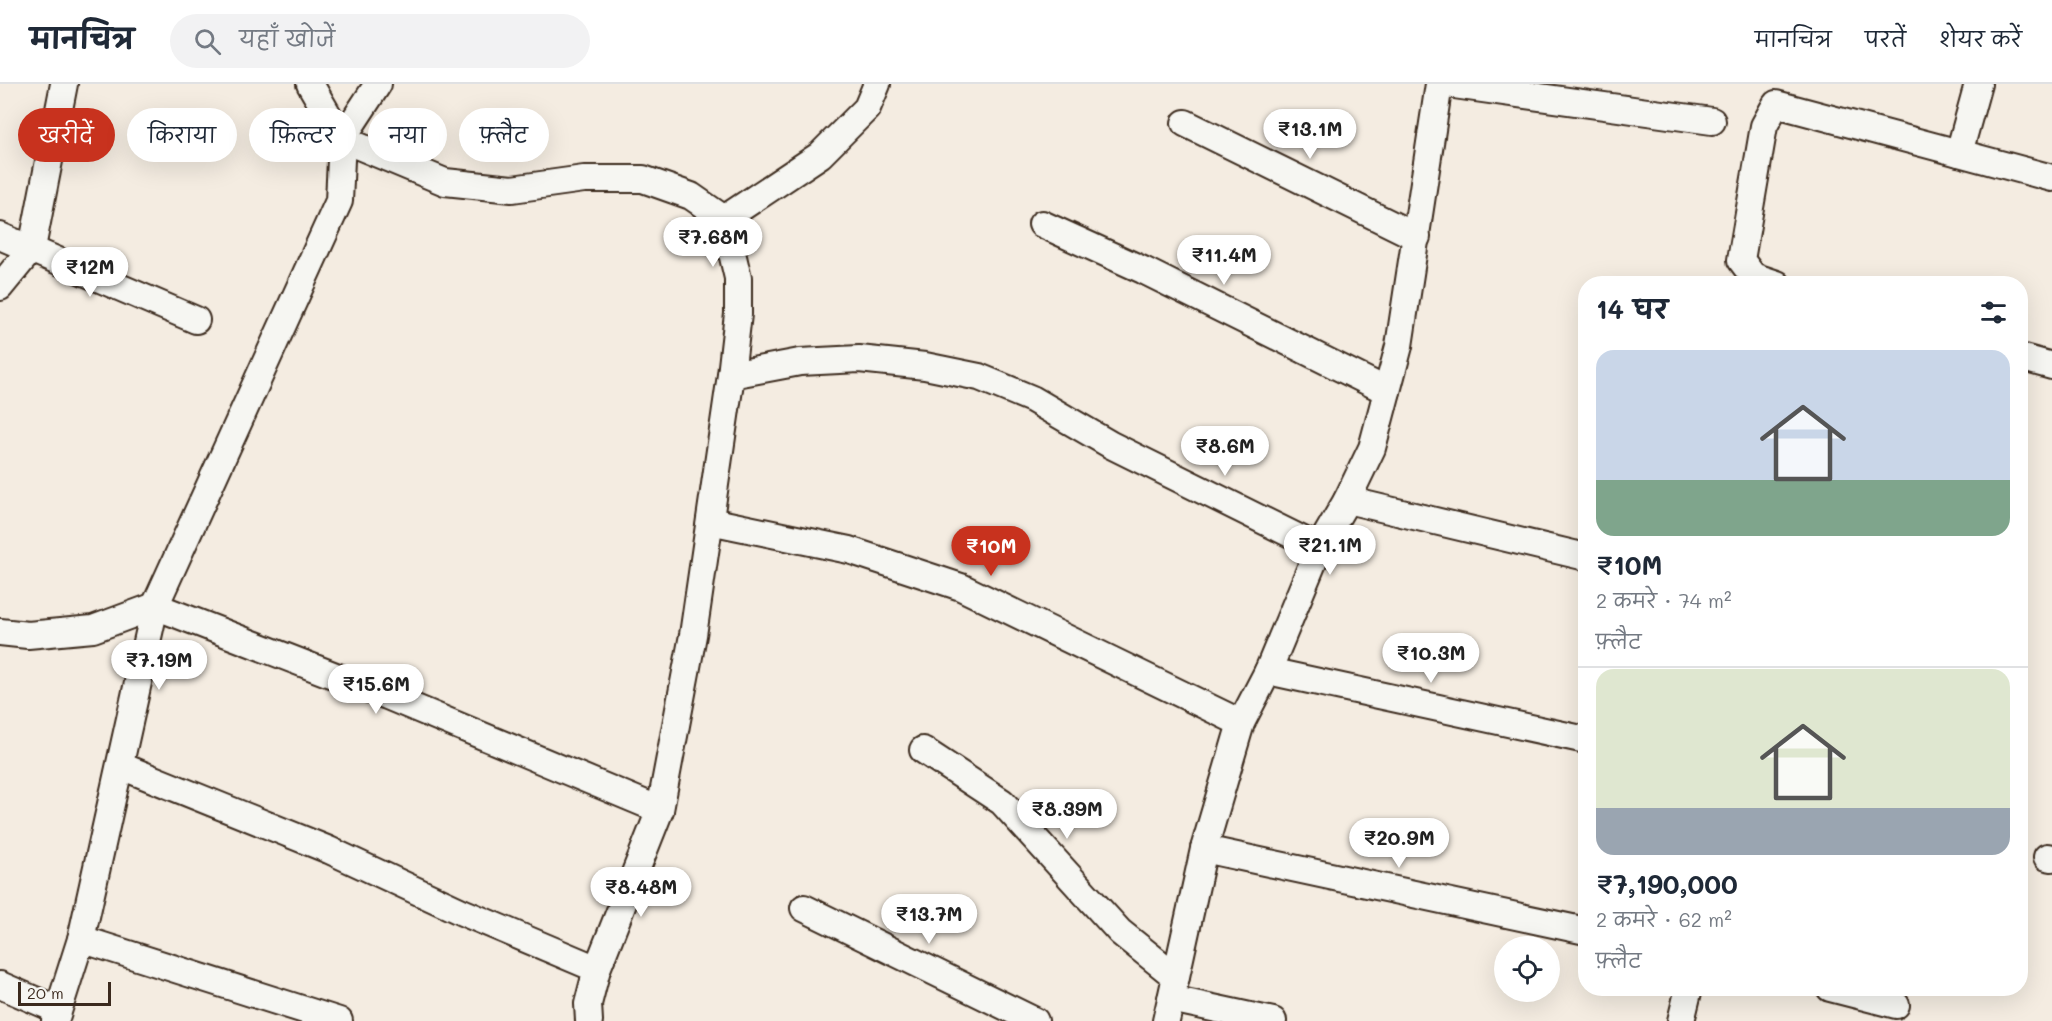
<!DOCTYPE html>
<html lang="hi">
<meta charset="utf-8">
<style>
:root{--surface:#fff;--page:#f2f2f3;--text:#1f2937;--muted:#747a83;--line:#e0e1e3;--accent:#c8321e}
body{margin:0;font-family:Mali,"Playpen Sans Deva",sans-serif;background:var(--page);color:var(--text);height:100vh;display:flex;flex-direction:column;font-size:22px;white-space:nowrap}
*{box-sizing:border-box;margin:0}
p{font-size:20px;color:var(--muted)}
.icon{flex:none;width:33px;height:33px;fill:none;stroke:currentColor;stroke-width:2;stroke-linecap:round;stroke-linejoin:round}
.map{position:relative;flex:1;overflow:hidden}
.panel{position:absolute;left:1578px;top:192px;width:450px;height:720px;display:flex;flex-direction:column;background:var(--surface);border-radius:24px;box-shadow:0 6px 24px #0002}
.panel>*{flex:none}
.guide{position:absolute;left:18px;top:24px;width:570px;height:54px;display:flex;gap:12px}
.fabs{position:absolute;left:1494px;top:852px;display:grid;gap:12px}
.fabs a{display:grid;place-items:center;width:66px;height:66px;border-radius:50%;background:var(--surface);box-shadow:0 6px 24px #0002;font-size:30px}
.scale{position:absolute;left:18px;bottom:15px;width:93px;box-sizing:border-box;padding-left:6px;border:3px solid #3b2a1e;border-top:0;font-size:16px;line-height:21px;white-space:nowrap;color:#3b2a1e;-webkit-text-stroke:4px #f6f6f2;paint-order:stroke}
.price{position:absolute;translate:-50% -51px;padding:0 14px;border-radius:21px;background:#fff;color:#222;font-size:20px;line-height:39px;filter:drop-shadow(0 2px 3px #0008)}
.price::after{content:'';position:absolute;left:50%;top:36px;width:18px;height:14px;margin-left:-9px;background:inherit;clip-path:polygon(0 0,100% 0,50% 100%)}
.price.selected{background:var(--accent);color:#fff}
ul{padding:0;list-style:none}
li{display:grid;align-content:center;gap:12px;height:318px;padding:0 18px}
li+li{border-top:2px solid var(--line)}
li span{display:grid;place-items:center;height:186px;border-radius:18px;color:#555}
li>.icon{margin-inline-start:auto}
span .icon{width:108px;height:108px;fill:#fffc;stroke-width:1}
li b{font-size:26px}
h2{display:flex;justify-content:space-between;align-items:center;height:72px;padding:0 18px;font-size:26px}
.pill{padding:0 21px;border-radius:27px;background:var(--surface);box-shadow:0 6px 24px #0002;font-size:21px;line-height:54px}
.pill.selected{background:var(--accent);color:#fff}
header{display:flex;align-items:center;gap:36px;box-sizing:border-box;height:84px;padding:0 30px;background:var(--surface);border-bottom:2px solid var(--line)}
header strong{font-size:28px}
nav{display:flex;gap:33px;margin-inline-start:auto;font-size:21px}
.search{width:420px;height:54px;background:var(--page);display:flex;align-items:center;gap:15px;box-sizing:border-box;padding:0 21px;border-radius:33px;color:var(--muted);font-size:22px}
.map>svg:first-child{display:block}
.lines{fill:none;stroke-linecap:round;stroke-linejoin:round}
.street-casing{stroke:#3b2a1e;stroke-width:30}
.street{stroke:#f6f6f2;stroke-width:26}
</style>
<header>
<strong>मानचित्र</strong>
<div class="search"><svg class="icon" aria-label="search" viewBox="0 0 24 24"><circle cx="10" cy="10" r="6"/><path d="M15 15l6 6"/></svg>यहाँ खोजें</div>
<nav><a>मानचित्र</a><a>परतें</a><a>शेयर करें</a></nav>
</header>
<div class="map">
<svg width="2052" height="937" viewBox="0 0 2052 937">
<rect width="100%" height="100%" fill="#f4ece1"/>
<filter id="ink" filterUnits="userSpaceOnUse"><feTurbulence type="fractalNoise" baseFrequency=".0167" numOctaves="2"/><feDisplacementMap in="SourceGraphic" scale="12" xChannelSelector="R" yChannelSelector="G"/><feConvolveMatrix kernelMatrix="1 2 1 2 8 2 1 2 1" color-interpolation-filters="sRGB"/></filter>
<g filter="url(#ink)">
<g class="lines">
<defs>
<g id="street">
<path d="M310,0L342,55L339,117L155,522L387,612L660,726L693,551L731,291"/>
<path d="M378,0L342,55L445,98L512,105L584,95H643L691,112L724,135L738,194V230L731,291L800,278L859,275L925,282L979,293L1032,315L1111,361L1319,464"/>
<path d="M1447,0L1712,37"/>
<path d="M1185,39L1417,153"/>
<path d="M1959,69L1978,0"/>
<path d="M724,135L820,71L867,24L877,0"/>
<path d="M1042,140L1143,186L1387,307"/>
<path d="M0,152L196,236"/>
<path d="M1777,200L1753,192L1741,176L1764,42L1776,20L2052,94"/>
<path d="M0,203L32,164L64,0"/>
<path d="M2020,273L2052,282"/>
<path d="M1347,416L1586,473"/>
<path d="M710,437L849,466L961,503L1241,639"/>
<path d="M0,548L28,551L93,545L155,522"/>
<path d="M1268,587L1586,656"/>
<path d="M923,666L1002,718L1120,848L1176,893"/>
<path d="M121,682L329,766L462,828L597,885"/>
<path d="M1204,765L1586,847"/>
<path d="M2047,773L2052,774"/>
<path d="M804,824L1035,937"/>
<path d="M81,855L339,937"/>
<path d="M0,901L58,926"/>
<path d="M1830,904L1896,921"/>
<path d="M55,937L81,855L155,522"/>
<path d="M589,937L588,920L597,885L660,726"/>
<path d="M1166,937L1171,915"/>
<path d="M1273,937L1171,915L1204,765L1241,639L1268,587L1319,464L1347,416L1372,364L1399,262L1439,0"/>
<path d="M1681,937L1689,904"/>
</g>
</defs>
<!-- street casing -->
<use href="#street" class="street-casing"/>
<!-- street -->
<use href="#street" class="street"/>
</g>
</g>
</svg>
<div class="fabs">
<a><svg class="icon" aria-label="locate" viewBox="0 0 24 24"><circle cx="12" cy="12" r="6"/><path d="M12 2v4M12 18v4M2 12h4M18 12h4"/></svg></a>
</div>
<div class="scale">20 m</div>
<b class="price" style="left:1310px;top:76px">₹13.1M</b>
<b class="price" style="left:713px;top:184px">₹7.68M</b>
<b class="price" style="left:1224px;top:202px">₹11.4M</b>
<b class="price" style="left:90px;top:214px">₹12M</b>
<b class="price" style="left:1225px;top:393px">₹8.6M</b>
<b class="price" style="left:1330px;top:492px">₹21.1M</b>
<b class="price selected" style="left:991px;top:493px">₹10M</b>
<b class="price" style="left:1431px;top:600px">₹10.3M</b>
<b class="price" style="left:159px;top:607px">₹7.19M</b>
<b class="price" style="left:376px;top:631px">₹15.6M</b>
<b class="price" style="left:1067px;top:756px">₹8.39M</b>
<b class="price" style="left:1399px;top:785px">₹20.9M</b>
<b class="price" style="left:641px;top:834px">₹8.48M</b>
<b class="price" style="left:929px;top:861px">₹13.7M</b>
<div class="guide">
<a class="pill selected">खरीदें</a>
<a class="pill">किराया</a>
<a class="pill">फ़िल्टर</a>
<a class="pill">नया</a>
<a class="pill">फ़्लैट</a>
</div>
<section class="panel">
<h2>14 घर<svg class="icon" aria-label="filters" viewBox="0 0 24 24"><path d="M4 7h16M4 17h16"/><circle cx="9" cy="7" r="2"/><circle cx="15" cy="17" r="2"/></svg></h2>
<ul>
<li><span style="background:linear-gradient(#c9d6e8 70%,#7fa58c 0)"><svg class="icon" aria-label="home" viewBox="0 0 24 24"><path d="M3 11l9-7 9 7M6 9v11h12V9"/></svg></span><div><b>₹10M</b><p>2 कमरे · 74 m²</p><p>फ़्लैट</p></div></li>
<li><span style="background:linear-gradient(#dfe7d0 75%,#9aa5b1 0)"><svg class="icon" aria-label="home" viewBox="0 0 24 24"><path d="M3 11l9-7 9 7M6 9v11h12V9"/></svg></span><div><b>₹7,190,000</b><p>2 कमरे · 62 m²</p><p>फ़्लैट</p></div></li>
</ul>
</section>
</div>
